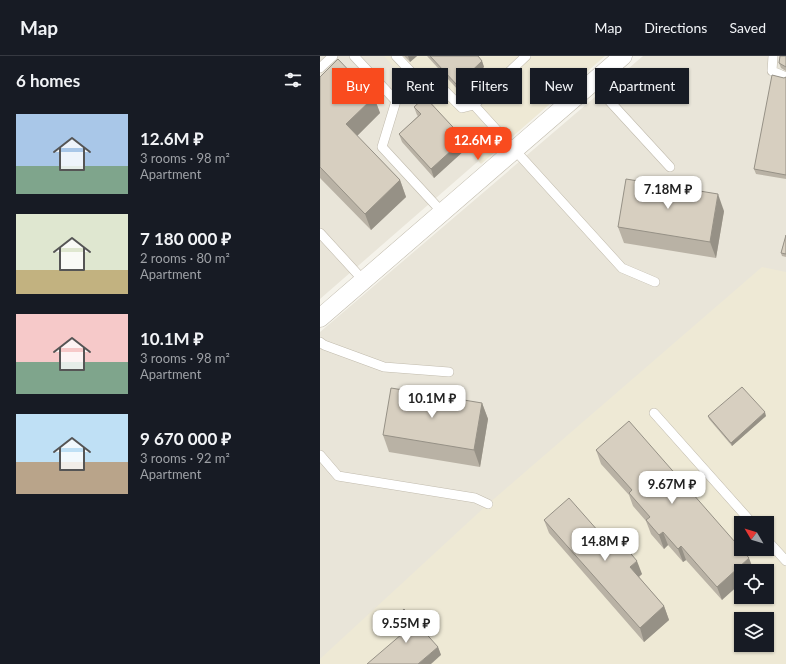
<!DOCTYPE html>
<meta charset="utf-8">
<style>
:root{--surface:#171b24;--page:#20242c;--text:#f1f3f6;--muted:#9ea1a6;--line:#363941;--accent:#f94b1e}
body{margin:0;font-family:Lato,sans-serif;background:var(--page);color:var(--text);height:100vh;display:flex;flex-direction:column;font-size:15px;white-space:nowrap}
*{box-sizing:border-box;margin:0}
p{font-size:13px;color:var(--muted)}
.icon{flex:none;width:22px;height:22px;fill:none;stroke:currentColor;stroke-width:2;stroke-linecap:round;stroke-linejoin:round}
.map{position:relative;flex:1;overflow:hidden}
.details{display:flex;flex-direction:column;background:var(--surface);width:320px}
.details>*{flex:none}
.top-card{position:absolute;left:12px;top:12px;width:380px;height:36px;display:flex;gap:8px}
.needle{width:26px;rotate:308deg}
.tools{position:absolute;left:414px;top:460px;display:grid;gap:8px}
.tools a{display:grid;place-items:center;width:40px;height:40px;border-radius:0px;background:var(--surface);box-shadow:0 1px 3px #0004;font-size:20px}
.price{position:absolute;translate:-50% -34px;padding:0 9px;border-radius:8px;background:#fff;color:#222;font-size:13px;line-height:26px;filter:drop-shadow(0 1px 2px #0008)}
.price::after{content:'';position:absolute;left:50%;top:24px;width:12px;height:9px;margin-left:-6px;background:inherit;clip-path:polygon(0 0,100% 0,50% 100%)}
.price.current{background:var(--accent);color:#fff}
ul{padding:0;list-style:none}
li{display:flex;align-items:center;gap:12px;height:100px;padding:0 16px}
li span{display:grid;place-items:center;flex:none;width:112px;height:80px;border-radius:0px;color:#555}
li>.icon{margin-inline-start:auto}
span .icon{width:48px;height:48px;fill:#fffc;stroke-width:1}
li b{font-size:17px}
h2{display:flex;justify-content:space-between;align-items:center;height:48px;padding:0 16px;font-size:17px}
.tag{padding:0 14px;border-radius:0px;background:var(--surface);box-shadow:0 1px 3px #0004;font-size:14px;line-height:36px}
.tag.current{background:var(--accent);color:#fff}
header{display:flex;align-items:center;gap:24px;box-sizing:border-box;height:56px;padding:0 20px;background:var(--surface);border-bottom:1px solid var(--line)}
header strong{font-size:19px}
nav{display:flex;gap:22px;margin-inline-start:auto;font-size:14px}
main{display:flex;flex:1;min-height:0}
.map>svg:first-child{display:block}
.residential{fill:#e9e5d9;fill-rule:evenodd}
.education{fill:#eee9d5;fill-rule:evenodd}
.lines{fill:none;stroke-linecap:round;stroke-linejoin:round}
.service-casing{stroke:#c1bbad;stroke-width:10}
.minor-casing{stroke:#c1bbad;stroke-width:19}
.service{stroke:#fff;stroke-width:9}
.minor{stroke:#fff;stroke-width:18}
.wall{fill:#b9b2a5}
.shaded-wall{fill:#969186}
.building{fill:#d7cfc0;stroke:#969186}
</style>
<header>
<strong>Map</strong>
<nav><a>Map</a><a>Directions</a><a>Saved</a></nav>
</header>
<main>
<section class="details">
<h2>6 homes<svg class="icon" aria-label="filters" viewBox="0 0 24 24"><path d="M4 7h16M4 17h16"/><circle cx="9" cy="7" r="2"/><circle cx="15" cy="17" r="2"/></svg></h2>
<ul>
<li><span style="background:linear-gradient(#a9c7e8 65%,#7fa58c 0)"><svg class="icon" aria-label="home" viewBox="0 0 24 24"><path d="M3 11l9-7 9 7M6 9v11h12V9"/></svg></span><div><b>12.6M ₽</b><p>3 rooms · 98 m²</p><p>Apartment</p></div></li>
<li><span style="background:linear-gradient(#dfe7d0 70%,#c2b280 0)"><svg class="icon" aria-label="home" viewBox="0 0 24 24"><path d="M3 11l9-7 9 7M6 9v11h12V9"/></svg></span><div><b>7 180 000 ₽</b><p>2 rooms · 80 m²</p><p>Apartment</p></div></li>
<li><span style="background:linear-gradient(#f6c9c9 60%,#7fa58c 0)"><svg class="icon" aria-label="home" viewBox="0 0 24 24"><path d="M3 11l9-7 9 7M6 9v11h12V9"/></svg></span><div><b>10.1M ₽</b><p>3 rooms · 98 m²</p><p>Apartment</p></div></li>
<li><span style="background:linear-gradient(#bfe0f5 60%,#b9a48a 0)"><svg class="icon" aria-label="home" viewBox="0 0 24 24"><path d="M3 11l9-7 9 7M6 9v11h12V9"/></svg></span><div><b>9 670 000 ₽</b><p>3 rooms · 92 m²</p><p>Apartment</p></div></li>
</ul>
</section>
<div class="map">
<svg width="466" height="608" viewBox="0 0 466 608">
<rect width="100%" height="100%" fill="#f5f3eb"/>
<!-- residential -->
<g class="residential">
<path d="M0,0H279L0,243Z"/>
<path d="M323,0H466V608H0V276ZM421,467H447V493H421ZM421,515H447V541H421ZM421,563H447V589H421Z"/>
</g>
<!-- education -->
<g class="education">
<path d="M64,0H285L161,108Z"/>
<path d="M442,211L466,216V608H0V603L168,448ZM421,467H447V493H421ZM421,515H447V541H421ZM421,563H447V589H421Z"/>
</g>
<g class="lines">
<defs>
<g id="service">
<path d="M34,0L76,45L62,91L122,156"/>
<path d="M76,0L95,20L111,21L142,52L154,49"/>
<path d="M206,0L154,49L302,212L335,226"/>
<path d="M453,0L452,15L466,21"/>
<path d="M0,12L13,0"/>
<path d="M272,26L350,111"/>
<path d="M0,177L43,224"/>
<path d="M0,286L4,289L64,311L129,316"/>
<path d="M334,357L432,467"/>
<path d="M0,399L18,420L155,442L168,448"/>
<path d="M447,484L466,505"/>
</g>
<path id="minor" d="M0,262L303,0"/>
</defs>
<!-- service casing -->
<use href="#service" class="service-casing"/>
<!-- minor casing -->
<use href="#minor" class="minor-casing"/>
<!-- service -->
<use href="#service" class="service"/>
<!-- minor -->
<use href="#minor" class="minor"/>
</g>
<!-- wall -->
<g class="wall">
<path d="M84,0H97L90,6Z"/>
<path d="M107,0H158L162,5L164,11L139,35Z"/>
<path d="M466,0V15L461,12L459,7Z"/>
<path d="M0,21L54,41L60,57L37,80L80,124L86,141L51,174L0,122Z"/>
<path d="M466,21V123L436,118L434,113L464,22Z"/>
<path d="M94,51L144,83L147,92L114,122L82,86L79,78L98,60L97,59Z"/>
<path d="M404,155L396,202L304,187L298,171Z"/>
<path d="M466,179V201L462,200L461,197Z"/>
<path d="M162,347L168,363L160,411L69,396L63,379Z"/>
<path d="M388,360H446L412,390L389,363Z"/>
<path d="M276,394L421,493L402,544L366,504L363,506L348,489L344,493L331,478L326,465L313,450L309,439L281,408Z"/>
<path d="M224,464L294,493L322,518L319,521L344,550L349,564L324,586L229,477Z"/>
<path d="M71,565L118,591L121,599L79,580L74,573Z"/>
</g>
<!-- shaded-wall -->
<g class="shaded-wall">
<path d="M88,0H97L90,6Z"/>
<path d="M162,5L164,11L139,35L137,29Z"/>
<path d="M54,41L60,57L32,85L26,68Z"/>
<path d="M144,83L147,92L114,122L111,113Z"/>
<path d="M80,124L86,141L51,174L45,158Z"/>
<path d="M398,138L404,155L396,202L390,186Z"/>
<path d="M162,347L168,363L160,411L154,394Z"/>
<path d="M445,356L446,360L412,390L411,387Z"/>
<path d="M343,476L348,489L344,493L339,479Z"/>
<path d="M361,490L366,504L363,506L358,493Z"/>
<path d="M429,502L434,515H421V527L402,544L397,531Z"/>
<path d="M317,505L322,518L315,524L310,511Z"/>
<path d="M344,550L349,564L324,586L320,572Z"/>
<path d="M118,591L121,599L111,608H98Z"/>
</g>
<!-- building -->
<g class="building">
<path d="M110,0H158L162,5L137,29Z"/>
<path d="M460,0H466V11L459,7Z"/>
<path d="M18,3L54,41L26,68L80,124L45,158L0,111V21Z"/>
<path d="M452,19L464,22L466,21V119L434,113Z"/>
<path d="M105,41L144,83L111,113L79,78L101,58L94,51Z"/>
<path d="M306,123L398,138L390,186L298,171Z"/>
<path d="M466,179V198L461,197Z"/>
<path d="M422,331L445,356L411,387L388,360Z"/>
<path d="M71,332L162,347L154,394L63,379Z"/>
<path d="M309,365L429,502L397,531L361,490L358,493L343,476L339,479L326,464L330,461L309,437L312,434L276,394Z"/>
<path d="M249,442L294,493L301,486L317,505L310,511L344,550L320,572L224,464Z"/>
<path d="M84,553L118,591L98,608H47L82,578L71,565Z"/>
</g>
</svg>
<div class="tools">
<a><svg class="needle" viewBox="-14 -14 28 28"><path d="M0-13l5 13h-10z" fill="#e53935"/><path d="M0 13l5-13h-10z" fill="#9ea1a6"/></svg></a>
<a><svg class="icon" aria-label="locate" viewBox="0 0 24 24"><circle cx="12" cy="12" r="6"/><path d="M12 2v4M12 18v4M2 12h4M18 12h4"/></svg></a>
<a><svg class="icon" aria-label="layers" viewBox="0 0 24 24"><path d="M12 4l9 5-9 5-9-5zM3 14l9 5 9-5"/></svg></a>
</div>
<b class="price current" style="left:158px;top:105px">12.6M ₽</b>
<b class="price" style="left:348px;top:154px">7.18M ₽</b>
<b class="price" style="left:112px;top:363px">10.1M ₽</b>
<b class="price" style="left:352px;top:449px">9.67M ₽</b>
<b class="price" style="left:285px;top:506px">14.8M ₽</b>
<b class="price" style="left:86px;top:588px">9.55M ₽</b>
<div class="top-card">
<a class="tag current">Buy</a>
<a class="tag">Rent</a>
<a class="tag">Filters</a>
<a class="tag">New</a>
<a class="tag">Apartment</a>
</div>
</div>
</main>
